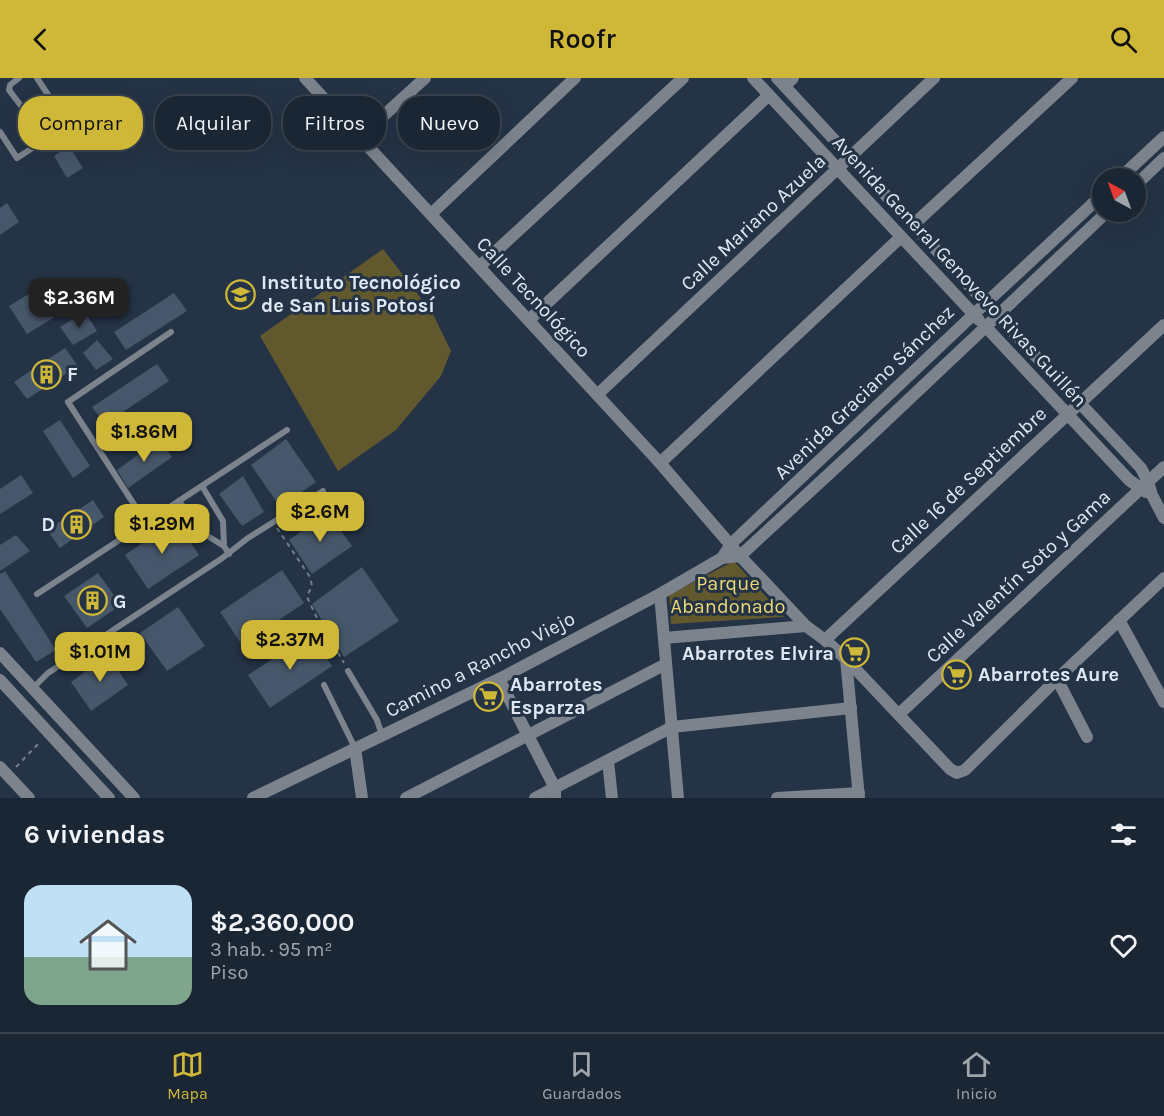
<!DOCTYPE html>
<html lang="es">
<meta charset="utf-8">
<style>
:root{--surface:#1b2634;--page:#242e3c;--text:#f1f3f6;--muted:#a0a5ac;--line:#39434f;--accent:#cfb837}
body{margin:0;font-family:Karla,sans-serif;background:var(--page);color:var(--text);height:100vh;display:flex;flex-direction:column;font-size:22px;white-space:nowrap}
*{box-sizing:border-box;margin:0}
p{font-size:20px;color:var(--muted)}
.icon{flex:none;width:33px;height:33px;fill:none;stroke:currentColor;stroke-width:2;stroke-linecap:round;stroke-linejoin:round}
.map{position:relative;height:720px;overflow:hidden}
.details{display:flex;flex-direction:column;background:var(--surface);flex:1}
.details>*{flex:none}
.banner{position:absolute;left:18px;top:18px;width:600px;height:54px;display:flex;gap:12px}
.needle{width:39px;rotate:319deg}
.tools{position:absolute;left:1092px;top:90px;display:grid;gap:12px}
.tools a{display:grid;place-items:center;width:54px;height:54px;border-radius:50%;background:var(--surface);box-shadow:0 6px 24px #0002,0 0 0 2px var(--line);font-size:30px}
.price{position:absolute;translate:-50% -51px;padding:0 14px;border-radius:12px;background:var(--accent);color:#111;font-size:20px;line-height:39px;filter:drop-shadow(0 2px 3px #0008)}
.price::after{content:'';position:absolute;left:50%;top:36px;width:18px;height:14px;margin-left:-9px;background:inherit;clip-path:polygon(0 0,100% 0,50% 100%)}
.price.on{background:#222;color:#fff}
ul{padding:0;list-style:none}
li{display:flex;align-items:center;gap:18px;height:150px;padding:0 24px}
li span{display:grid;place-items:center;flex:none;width:168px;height:120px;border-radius:18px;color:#555}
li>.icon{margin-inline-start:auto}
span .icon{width:72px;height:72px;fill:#fffc;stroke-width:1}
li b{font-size:26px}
h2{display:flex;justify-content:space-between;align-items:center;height:72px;padding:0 24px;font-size:26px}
.chip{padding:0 21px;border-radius:24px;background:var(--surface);box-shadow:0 6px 24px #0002,0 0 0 2px var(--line);font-size:21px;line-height:54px}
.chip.on{background:var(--accent);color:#111}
header{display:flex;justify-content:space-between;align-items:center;height:78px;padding:0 24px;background:var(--accent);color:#111;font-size:27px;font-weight:600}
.tab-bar{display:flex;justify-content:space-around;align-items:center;height:84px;border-top:2px solid var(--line);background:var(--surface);font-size:16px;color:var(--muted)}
.tab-bar a{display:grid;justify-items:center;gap:3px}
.tab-bar .on{color:var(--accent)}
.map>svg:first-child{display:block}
.green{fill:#61582e}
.building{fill:#47576b}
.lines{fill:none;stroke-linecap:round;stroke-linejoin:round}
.path{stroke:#717e8d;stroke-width:2;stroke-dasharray:4.5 4.5;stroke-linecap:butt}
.service{stroke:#7c838d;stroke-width:6}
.minor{stroke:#7c838d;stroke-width:12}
.tertiary{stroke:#7c838d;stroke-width:12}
.labels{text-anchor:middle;stroke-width:6;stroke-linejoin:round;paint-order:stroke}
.street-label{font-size:20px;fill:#dfe8f4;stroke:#243345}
.poi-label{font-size:20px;font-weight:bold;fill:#dfe8f4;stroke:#243345;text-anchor:start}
.park-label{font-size:20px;fill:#edda76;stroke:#243345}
</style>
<header><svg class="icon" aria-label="back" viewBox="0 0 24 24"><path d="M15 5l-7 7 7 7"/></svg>Roofr<svg class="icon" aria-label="search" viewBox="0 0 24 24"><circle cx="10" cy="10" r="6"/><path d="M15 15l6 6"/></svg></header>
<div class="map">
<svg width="1164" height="720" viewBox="0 0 1164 720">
<rect width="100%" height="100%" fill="#243345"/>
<!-- green -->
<g class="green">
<path d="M383,171L433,236L451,273L441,298L396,352L338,393L260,258Z"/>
<path d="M734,483L784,539L671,546L669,517Z"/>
</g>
<!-- building -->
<g class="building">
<path d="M69,68L83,90L67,100L54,78Z"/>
<path d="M7,125L19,144L0,157V130Z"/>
<path d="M45,206L63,234L27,256L9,228Z"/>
<path d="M174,215L187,233L126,272L114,254Z"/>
<path d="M85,234L97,253L73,267L60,249Z"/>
<path d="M97,262L113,281L96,292L83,275Z"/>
<path d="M65,270L78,288L27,321L14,304Z"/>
<path d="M157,286L169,303L105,346L92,329Z"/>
<path d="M60,342L90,388L73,400L43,353Z"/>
<path d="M160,361L172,379L128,410L117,392Z"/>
<path d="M286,361L316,404L280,429L251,387Z"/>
<path d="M21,397L33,415L0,436V411Z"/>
<path d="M243,398L264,434L242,448L219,416Z"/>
<path d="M93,422L104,439L60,470L47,452Z"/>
<path d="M328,435L352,468L312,496L289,462Z"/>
<path d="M176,442L199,477L148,511L125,477Z"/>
<path d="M16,457L30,473L0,493V467Z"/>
<path d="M362,489L399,543L344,579L312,526Z"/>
<path d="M282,492L304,525L242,567L220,534Z"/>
<path d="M5,493L56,572L36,584L0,531V496Z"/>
<path d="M98,495L121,527L87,550L64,518Z"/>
<path d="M178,529L205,568L167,593L140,555Z"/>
<path d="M311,556L332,588L270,630L248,597Z"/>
<path d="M108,577L128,607L91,633L71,604Z"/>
</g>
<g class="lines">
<!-- path -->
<g class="path">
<path d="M277,450L310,499L312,508L307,518L308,521L316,538L344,585"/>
<path d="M16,689L41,663"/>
</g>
<!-- service -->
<g class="service">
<path d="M19,0L10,7L9,12L46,61"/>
<path d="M0,54L17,80L68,47L37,0"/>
<path d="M202,408L223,443L224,468"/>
<path d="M179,423L201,454L224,468L229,476"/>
<path d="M146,445L68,324L171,254"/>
<path d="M37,516L287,352"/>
<path d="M348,593L377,642L382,657"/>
<path d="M324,607L355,670"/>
<path d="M33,610L48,595L221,481L248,460L323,413"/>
</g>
<!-- minor -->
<g class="minor">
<path d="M305,0L660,385L740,478L806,548L825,562L846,581L950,691L957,695L965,692L1057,601L1164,500"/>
<path d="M785,8L793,0"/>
<path d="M359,60L425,0"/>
<path d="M431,136L575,0"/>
<path d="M913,147L1072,0"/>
<path d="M480,188L683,0"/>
<path d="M997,237L1141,390L1148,404L1152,417L1164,440"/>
<path d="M529,242L769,17"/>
<path d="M985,248L1129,402L1146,414"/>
<path d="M598,316L934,0"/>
<path d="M660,385L901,159"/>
<path d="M660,516L678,720"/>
<path d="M1119,542L1164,624"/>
<path d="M664,560L806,548"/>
<path d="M825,562L1164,247"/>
<path d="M846,581L859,720"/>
<path d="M499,601L555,710V720"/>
<path d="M1057,601L1087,659"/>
<path d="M899,636L1164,389"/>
<path d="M355,670L362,720"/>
<path d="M608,683L612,720"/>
<path d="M0,689L29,720"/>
<path d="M406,720L666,586"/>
<path d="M535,720L672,649L851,630"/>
<path d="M777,720L859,715"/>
</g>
<!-- tertiary -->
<g class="tertiary">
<path d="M753,0L979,242"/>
<path d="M777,0L990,230"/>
<path d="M1120,100L1164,59"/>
<path d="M1136,107L1164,80"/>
<path d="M722,480L731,466L974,236L1102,117"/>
<path d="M0,575L134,720"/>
<path d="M0,602L109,720"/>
<path d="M253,720L499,601L660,516L722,480L740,478L869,359L1107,134"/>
</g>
</g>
<!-- icons -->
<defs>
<symbol id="university-ring" viewBox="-11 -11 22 22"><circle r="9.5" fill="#243345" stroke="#cfb837" stroke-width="1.5"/><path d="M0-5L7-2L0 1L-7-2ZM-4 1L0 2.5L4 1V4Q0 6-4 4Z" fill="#cfb837"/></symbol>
<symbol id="building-ring" viewBox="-11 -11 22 22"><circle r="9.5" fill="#243345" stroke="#cfb837" stroke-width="1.5"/><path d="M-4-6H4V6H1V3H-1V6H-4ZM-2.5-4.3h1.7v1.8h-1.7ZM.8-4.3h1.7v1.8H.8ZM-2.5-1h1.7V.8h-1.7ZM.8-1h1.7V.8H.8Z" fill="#cfb837"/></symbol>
<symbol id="supermarket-ring" viewBox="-11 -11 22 22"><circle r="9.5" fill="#243345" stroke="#cfb837" stroke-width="1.5"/><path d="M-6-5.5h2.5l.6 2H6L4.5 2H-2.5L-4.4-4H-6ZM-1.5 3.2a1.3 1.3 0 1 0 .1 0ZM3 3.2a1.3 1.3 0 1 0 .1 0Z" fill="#cfb837"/></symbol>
</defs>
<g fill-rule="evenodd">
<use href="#university-ring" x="224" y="200" width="33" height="33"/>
<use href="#building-ring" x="30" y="280" width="33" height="33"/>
<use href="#building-ring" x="60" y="430" width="33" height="33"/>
<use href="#building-ring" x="76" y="506" width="33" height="33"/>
<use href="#supermarket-ring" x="838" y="558" width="33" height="33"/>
<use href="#supermarket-ring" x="940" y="580" width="33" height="33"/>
<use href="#supermarket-ring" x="472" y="602" width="33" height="33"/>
</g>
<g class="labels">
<!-- street labels -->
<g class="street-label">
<text transform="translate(753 144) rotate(-43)" y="7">Calle Mariano Azuela</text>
<text transform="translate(960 193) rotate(47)" y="7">Avenida General Genovevo Rivas Guillén</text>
<text transform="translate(534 219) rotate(47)" y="7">Calle Tecnológico</text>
<text transform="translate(864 314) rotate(-44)" y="7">Avenida Graciano Sánchez</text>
<text transform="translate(968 402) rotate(-43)" y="7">Calle 16 de Septiembre</text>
<text transform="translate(1018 498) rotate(-43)" y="7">Calle Valentín Soto y Gama</text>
<text transform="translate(480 586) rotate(-27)" y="7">Camino a Rancho Viejo</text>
</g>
<!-- poi labels -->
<g class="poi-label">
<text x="261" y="211">Instituto Tecnológico<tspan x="261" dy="23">de San Luis Potosí</tspan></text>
<text x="67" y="303">F</text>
<text x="55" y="453" text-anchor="end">D</text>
<text x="113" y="530">G</text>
<text x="834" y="582" text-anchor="end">Abarrotes Elvira</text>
<text x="978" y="603">Abarrotes Aure</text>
<text x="510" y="613">Abarrotes<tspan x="510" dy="23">Esparza</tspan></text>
</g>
<!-- park labels -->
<g class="park-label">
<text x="728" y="512">Parque<tspan x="728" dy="23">Abandonado</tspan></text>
</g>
</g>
</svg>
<div class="tools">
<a><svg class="needle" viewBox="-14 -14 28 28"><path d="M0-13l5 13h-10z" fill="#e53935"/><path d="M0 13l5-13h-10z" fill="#a0a5ac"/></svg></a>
</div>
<b class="price on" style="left:79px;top:251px">$2.36M</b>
<b class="price" style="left:144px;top:385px">$1.86M</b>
<b class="price" style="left:320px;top:465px">$2.6M</b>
<b class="price" style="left:162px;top:477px">$1.29M</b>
<b class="price" style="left:290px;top:593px">$2.37M</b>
<b class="price" style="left:100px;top:605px">$1.01M</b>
<div class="banner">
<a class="chip on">Comprar</a>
<a class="chip">Alquilar</a>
<a class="chip">Filtros</a>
<a class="chip">Nuevo</a>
</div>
</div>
<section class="details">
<h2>6 viviendas<svg class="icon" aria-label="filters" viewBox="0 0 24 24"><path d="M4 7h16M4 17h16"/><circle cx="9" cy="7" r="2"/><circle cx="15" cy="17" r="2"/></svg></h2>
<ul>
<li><span style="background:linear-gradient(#bfe0f5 60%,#7fa58c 0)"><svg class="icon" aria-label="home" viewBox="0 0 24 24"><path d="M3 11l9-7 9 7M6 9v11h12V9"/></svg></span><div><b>$2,360,000</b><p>3 hab. · 95 m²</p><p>Piso</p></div><svg class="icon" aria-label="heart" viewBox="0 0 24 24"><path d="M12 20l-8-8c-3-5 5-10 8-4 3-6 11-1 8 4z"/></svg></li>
</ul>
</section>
<nav class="tab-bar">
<a class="on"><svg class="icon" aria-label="map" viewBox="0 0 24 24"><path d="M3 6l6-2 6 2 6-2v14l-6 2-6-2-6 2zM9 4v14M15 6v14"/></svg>Mapa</a>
<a><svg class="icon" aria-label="saved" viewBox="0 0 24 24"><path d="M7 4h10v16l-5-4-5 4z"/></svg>Guardados</a>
<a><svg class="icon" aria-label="home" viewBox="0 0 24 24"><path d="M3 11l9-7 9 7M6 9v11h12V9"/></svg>Inicio</a>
</nav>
